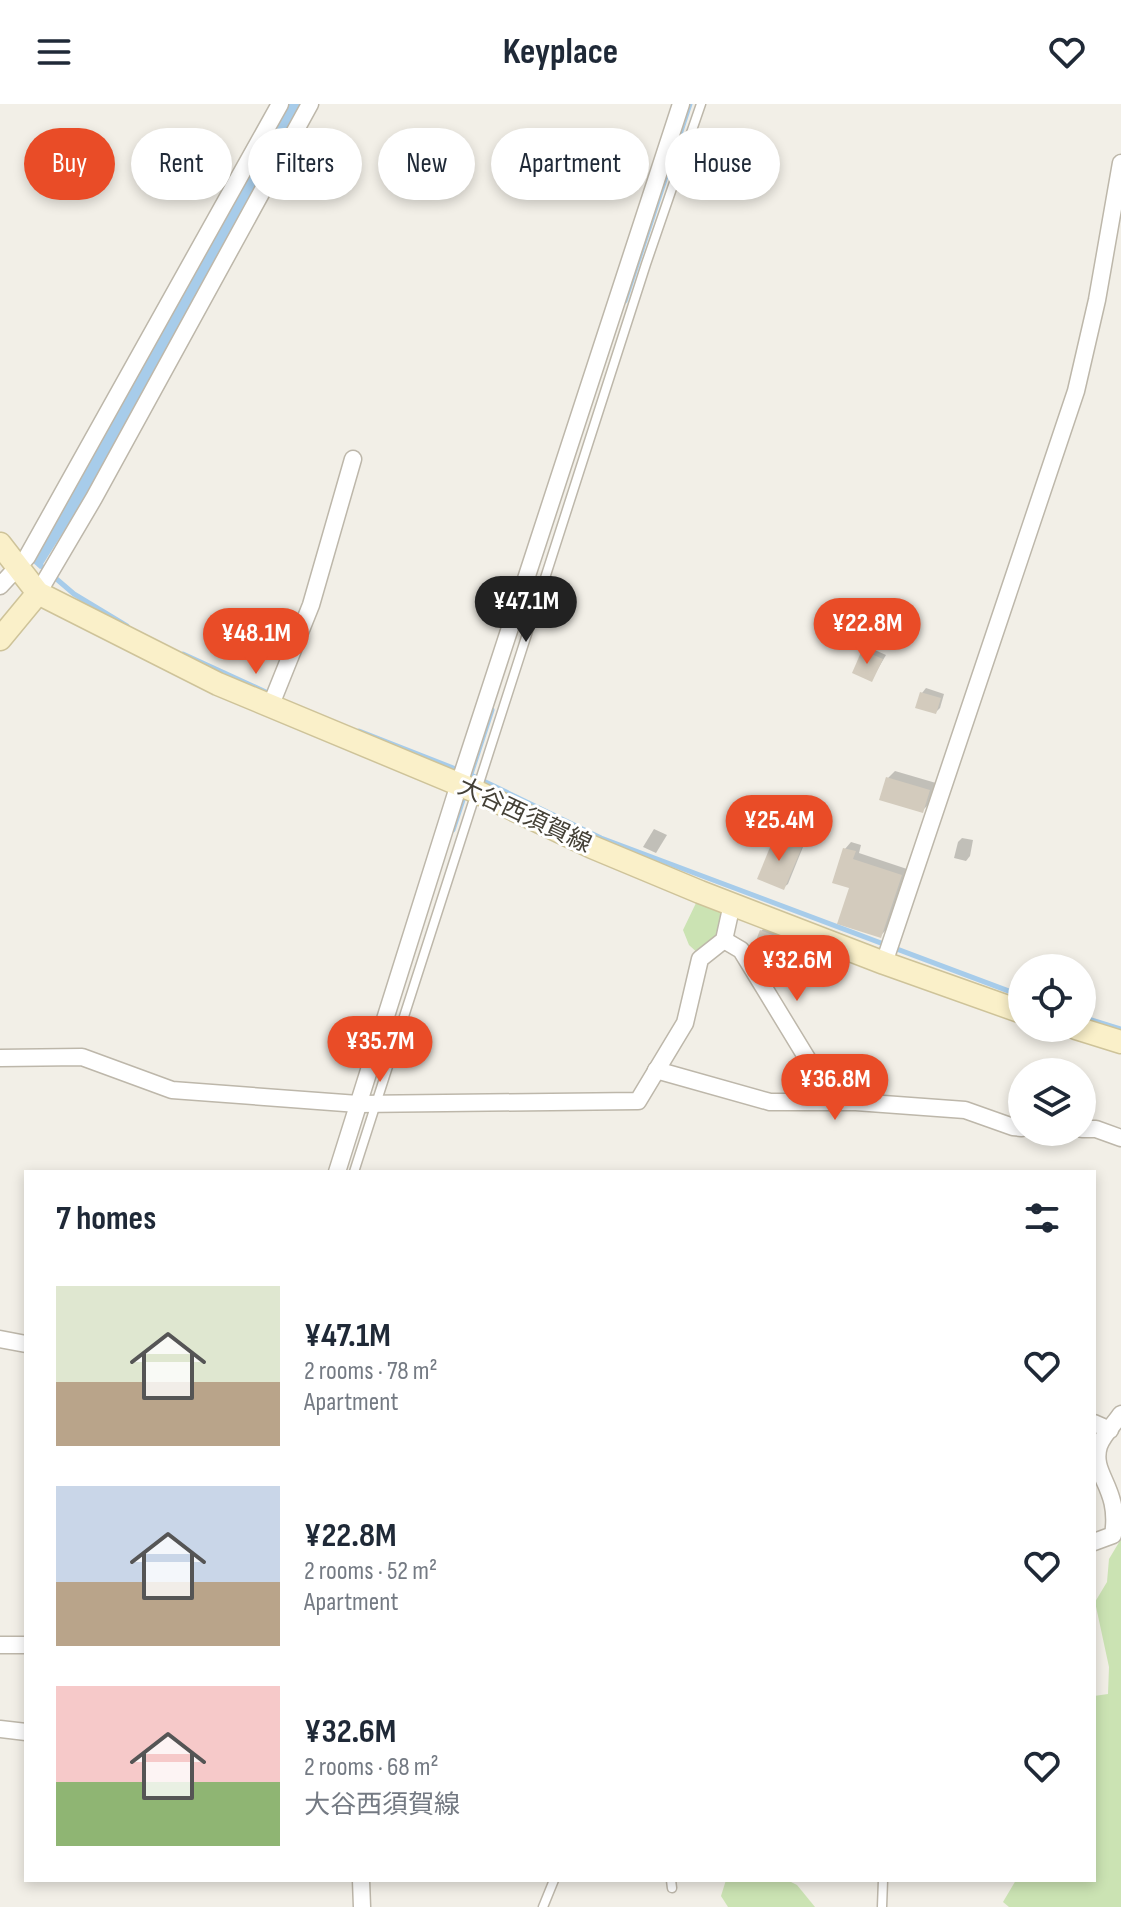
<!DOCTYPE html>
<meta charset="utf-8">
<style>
:root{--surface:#fff;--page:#f6f6f7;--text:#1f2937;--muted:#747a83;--accent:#e94c27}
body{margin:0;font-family:"Sofia Sans Condensed","Noto Sans JP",sans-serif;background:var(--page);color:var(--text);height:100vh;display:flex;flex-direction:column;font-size:30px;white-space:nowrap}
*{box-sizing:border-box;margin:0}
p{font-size:26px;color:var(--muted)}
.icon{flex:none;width:44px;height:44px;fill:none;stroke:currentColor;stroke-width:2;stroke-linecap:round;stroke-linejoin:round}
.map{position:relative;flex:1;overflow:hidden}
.details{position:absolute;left:24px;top:1066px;width:1072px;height:712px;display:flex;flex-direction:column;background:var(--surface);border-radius:0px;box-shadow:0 4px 12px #0003}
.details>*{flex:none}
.banner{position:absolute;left:24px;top:24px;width:1074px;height:72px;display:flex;gap:16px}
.tools{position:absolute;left:1008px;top:850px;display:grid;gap:16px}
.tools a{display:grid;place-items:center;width:88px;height:88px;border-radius:50%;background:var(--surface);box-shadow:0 4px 12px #0003;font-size:40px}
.price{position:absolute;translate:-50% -68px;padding:0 18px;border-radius:28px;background:var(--accent);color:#fff;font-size:26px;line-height:52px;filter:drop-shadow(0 2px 4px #0008)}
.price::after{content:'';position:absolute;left:50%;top:48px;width:24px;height:18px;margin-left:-12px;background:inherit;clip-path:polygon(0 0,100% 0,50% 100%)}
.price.on{background:#222;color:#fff}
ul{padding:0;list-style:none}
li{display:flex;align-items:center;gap:24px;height:200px;padding:0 32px}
li span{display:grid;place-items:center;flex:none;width:224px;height:160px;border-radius:0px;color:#555}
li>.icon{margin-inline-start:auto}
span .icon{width:96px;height:96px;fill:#fffc;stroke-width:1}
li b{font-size:34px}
h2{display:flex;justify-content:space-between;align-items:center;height:96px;padding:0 32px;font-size:34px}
.chip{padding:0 28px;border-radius:36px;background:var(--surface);box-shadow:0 4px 12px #0003;font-size:28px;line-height:72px}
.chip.on{background:var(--accent);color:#fff}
header{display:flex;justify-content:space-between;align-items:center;height:104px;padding:0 32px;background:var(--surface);font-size:36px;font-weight:700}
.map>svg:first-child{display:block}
.green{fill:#cbe3b3}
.water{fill:#a7ccea}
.shadow{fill:#0003}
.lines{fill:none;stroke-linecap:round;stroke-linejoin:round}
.stream{stroke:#a7ccea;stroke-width:5}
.building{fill:#d3cbbd}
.lane-casing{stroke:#bdb7aa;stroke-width:11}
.street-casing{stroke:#bdb7aa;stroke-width:19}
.secondary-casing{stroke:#cec399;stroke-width:25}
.lane{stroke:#fff;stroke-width:8}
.street{stroke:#fff;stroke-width:16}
.secondary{stroke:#faf0c9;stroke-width:22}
.labels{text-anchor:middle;stroke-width:6;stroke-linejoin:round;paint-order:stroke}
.street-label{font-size:24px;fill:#444036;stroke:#fff}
</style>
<header><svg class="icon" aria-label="menu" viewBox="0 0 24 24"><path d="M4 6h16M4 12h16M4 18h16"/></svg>Keyplace<svg class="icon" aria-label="heart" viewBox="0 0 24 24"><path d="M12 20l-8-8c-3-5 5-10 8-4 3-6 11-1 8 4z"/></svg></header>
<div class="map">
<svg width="1121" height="1803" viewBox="0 0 1121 1803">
<rect width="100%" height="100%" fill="#f2efe7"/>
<!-- green -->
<g class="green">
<path d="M696,799L721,805C730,832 721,836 701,852L689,841L683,826Z"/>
<path d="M1121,1435V1803H1009L1003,1798L1016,1776H1094V1592L1108,1590L1109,1563L1095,1498L1107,1478L1109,1455Z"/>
<path d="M726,1776H787L797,1781L815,1803H728L721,1792Z"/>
</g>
<!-- water -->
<path class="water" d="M286,0H302L88,389L40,465L30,456Z"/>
<!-- shadow -->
<g class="shadow">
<path d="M868,543L886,551L872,575L864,547Z"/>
<path d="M926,584L944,590L940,604L936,608L922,589Z"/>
<path d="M895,667L936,679L929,700L922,707L888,674Z"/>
<path d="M654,725L667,731L656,749L643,743Z"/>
<path d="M781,728L805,738L788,780L783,784L777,733Z"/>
<path d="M962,734L973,736L970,752L966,757L954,754L958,738Z"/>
<path d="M851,738L861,741L859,749L907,765L887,825L880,832L852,782L845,745Z"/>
<path d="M766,823L790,832L782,846L761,827Z"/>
</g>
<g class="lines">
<!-- stream -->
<g class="stream">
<path d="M625,197L690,0"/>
<path d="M39,460L74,490L127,522"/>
<path d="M183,550L268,589"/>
<path d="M359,627L471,671L601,734L1022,892"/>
<path d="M470,673L492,606"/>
<path d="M453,726L465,690"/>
<path d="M1082,913L1121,925"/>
</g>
</g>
<!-- building -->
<g class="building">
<path d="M862,546L883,555L872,578L852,569Z"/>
<path d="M920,588L941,594L936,610L915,604Z"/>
<path d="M886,673L930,686L923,709L879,696Z"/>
<path d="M775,731L802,743L784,786L757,775Z"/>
<path d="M843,744L856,747L853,755L902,771L881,834L837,820L849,784L832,779Z"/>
<path d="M760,826L787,837L783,849L755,839Z"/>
</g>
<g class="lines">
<defs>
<g id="lane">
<path d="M354,1068L646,160L701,0"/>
<path d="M671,1776L672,1784"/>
<path d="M543,1803L554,1776"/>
<path d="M882,1803L883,1776"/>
</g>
<g id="street">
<path d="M0,482L27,453L280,0"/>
<path d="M38,489L94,394L310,0"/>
<path d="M270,603L311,501L353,355"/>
<path d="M724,836L741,846L819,974L838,998"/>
<path d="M884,859L1076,287L1097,196L1121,59"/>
<path d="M0,954L82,953L172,986L358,1000L638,997L685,919L700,855L724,836L732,800"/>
<path d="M656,966L770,998H856L965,1006L1013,1023L1022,1024"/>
<path d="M1082,1025H1096L1121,1034"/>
<path d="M337,1068L459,680L681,0"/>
<path d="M0,1235L26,1240"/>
<path d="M1094,1319L1110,1326"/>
<path d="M1094,1438L1113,1431C1121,1383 1090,1371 1099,1342C1103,1331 1115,1319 1121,1310"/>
<path d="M0,1541H26"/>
<path d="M0,1625L26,1628"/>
<path d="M361,1776L362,1803"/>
</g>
<g id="secondary">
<path d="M0,440L38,489L218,580L475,687L592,743L700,788L884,859L1022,908"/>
<path d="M0,535L38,489"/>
<path d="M1076,924L1121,938"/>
</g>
</defs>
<!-- lane casing -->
<use href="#lane" class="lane-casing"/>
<!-- street casing -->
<use href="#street" class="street-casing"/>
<!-- secondary casing -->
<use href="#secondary" class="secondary-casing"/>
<!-- lane -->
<use href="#lane" class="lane"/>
<!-- street -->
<use href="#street" class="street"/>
<!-- secondary -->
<use href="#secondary" class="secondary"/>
</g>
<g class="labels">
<!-- street labels -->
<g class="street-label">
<text transform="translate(525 711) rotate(25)" y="8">大谷西須賀線</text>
</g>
</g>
</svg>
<div class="tools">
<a><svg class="icon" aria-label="locate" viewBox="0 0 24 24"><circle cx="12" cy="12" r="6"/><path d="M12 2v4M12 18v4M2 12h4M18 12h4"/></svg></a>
<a><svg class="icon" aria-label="layers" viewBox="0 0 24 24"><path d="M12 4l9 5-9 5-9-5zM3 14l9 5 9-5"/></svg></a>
</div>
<b class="price on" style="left:526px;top:540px">¥47.1M</b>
<b class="price" style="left:867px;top:562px">¥22.8M</b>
<b class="price" style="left:256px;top:572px">¥48.1M</b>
<b class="price" style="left:779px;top:759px">¥25.4M</b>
<b class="price" style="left:797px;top:899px">¥32.6M</b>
<b class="price" style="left:380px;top:980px">¥35.7M</b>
<b class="price" style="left:835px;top:1018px">¥36.8M</b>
<div class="banner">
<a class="chip on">Buy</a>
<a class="chip">Rent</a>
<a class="chip">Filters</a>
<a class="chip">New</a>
<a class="chip">Apartment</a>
<a class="chip">House</a>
</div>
<section class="details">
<h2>7 homes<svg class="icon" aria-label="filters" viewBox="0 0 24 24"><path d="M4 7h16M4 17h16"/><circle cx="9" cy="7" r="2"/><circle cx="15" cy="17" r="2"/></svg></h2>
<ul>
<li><span style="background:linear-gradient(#dfe7d0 60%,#b9a48a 0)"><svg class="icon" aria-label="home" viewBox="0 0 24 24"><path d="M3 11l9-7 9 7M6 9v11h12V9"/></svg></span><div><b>¥47.1M</b><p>2 rooms · 78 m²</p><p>Apartment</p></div><svg class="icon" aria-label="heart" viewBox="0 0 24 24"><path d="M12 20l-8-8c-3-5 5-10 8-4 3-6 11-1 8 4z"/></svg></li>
<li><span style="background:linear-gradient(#c9d6e8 60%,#b9a48a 0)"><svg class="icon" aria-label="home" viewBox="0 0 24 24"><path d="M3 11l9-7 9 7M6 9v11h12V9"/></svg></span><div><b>¥22.8M</b><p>2 rooms · 52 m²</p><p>Apartment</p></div><svg class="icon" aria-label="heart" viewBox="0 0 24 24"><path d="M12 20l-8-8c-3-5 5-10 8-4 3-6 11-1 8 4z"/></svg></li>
<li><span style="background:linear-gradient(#f6c9c9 60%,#8fb573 0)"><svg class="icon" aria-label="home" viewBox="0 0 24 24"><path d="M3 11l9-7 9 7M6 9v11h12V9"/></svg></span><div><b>¥32.6M</b><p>2 rooms · 68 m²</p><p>大谷西須賀線</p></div><svg class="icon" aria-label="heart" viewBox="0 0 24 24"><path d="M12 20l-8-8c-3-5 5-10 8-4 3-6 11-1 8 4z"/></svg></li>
</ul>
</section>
</div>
